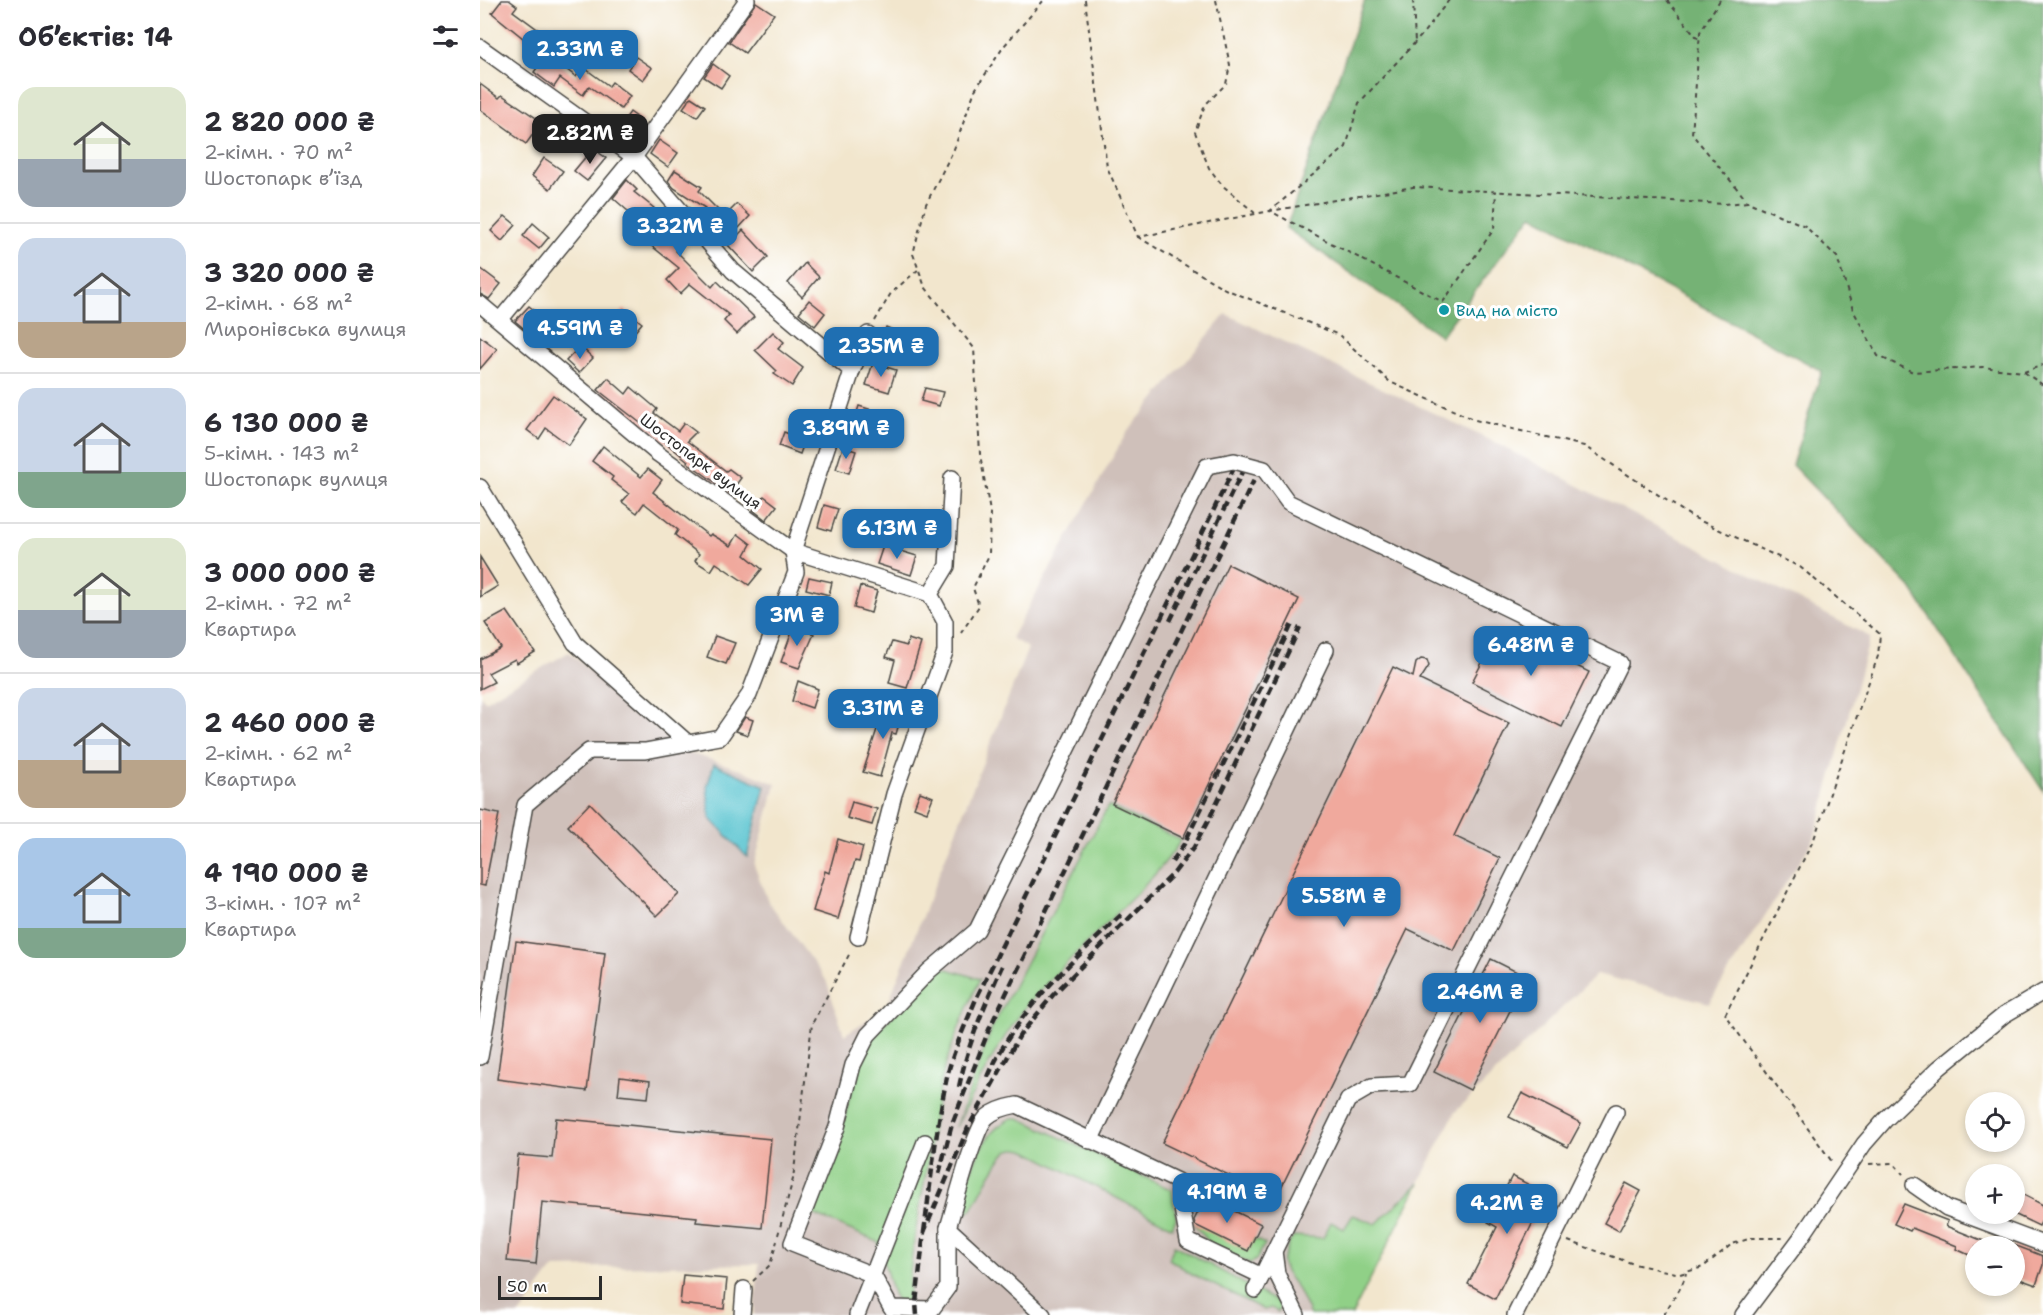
<!DOCTYPE html>
<html lang="uk">
<meta charset="utf-8">
<style>
:root{--surface:#fff;--page:#f2f2f3;--text:#2b2b33;--muted:#7c7c81;--line:#e1e1e2;--accent:#1f6fb2}
body{margin:0;font-family:"Shantell Sans",sans-serif;background:var(--page);color:var(--text);height:100vh;display:flex;flex-direction:column;font-size:22px;white-space:nowrap}
*{box-sizing:border-box;margin:0}
p{font-size:20px;color:var(--muted)}
.icon{flex:none;width:33px;height:33px;fill:none;stroke:currentColor;stroke-width:2;stroke-linecap:round;stroke-linejoin:round}
.map{position:relative;flex:1;overflow:hidden}
.side{display:flex;flex-direction:column;background:var(--surface);width:480px}
.side>*{flex:none}
.fabs{position:absolute;left:1485px;top:1092px;display:grid;gap:12px}
.fabs a{display:grid;place-items:center;width:60px;height:60px;border-radius:50%;background:var(--surface);box-shadow:0 3px 9px #0003;font-size:30px}
.scale{position:absolute;left:18px;bottom:15px;width:104px;box-sizing:border-box;padding-left:6px;border:3px solid #2b2b2b;border-top:0;font-size:16px;line-height:21px;white-space:nowrap;color:#2b2b2b;-webkit-text-stroke:4px #fff;paint-order:stroke}
.price{position:absolute;translate:-50% -51px;padding:0 14px;border-radius:12px;background:var(--accent);color:#fff;font-size:20px;line-height:39px;filter:drop-shadow(0 2px 3px #0008)}
.price::after{content:'';position:absolute;left:50%;top:36px;width:18px;height:14px;margin-left:-9px;background:inherit;clip-path:polygon(0 0,100% 0,50% 100%)}
.price.on{background:#222;color:#fff}
ul{padding:0;list-style:none}
li{display:flex;align-items:center;gap:18px;height:150px;padding:0 18px}
li+li{border-top:2px solid var(--line)}
li span{display:grid;place-items:center;flex:none;width:168px;height:120px;border-radius:18px;color:#555}
li>.icon{margin-inline-start:auto}
span .icon{width:72px;height:72px;fill:#fffc;stroke-width:1}
li b{font-size:26px}
h2{display:flex;justify-content:space-between;align-items:center;height:72px;padding:0 18px;font-size:26px}
main{display:flex;flex:1;min-height:0}
.map>svg:first-child{display:block}
.industrial{fill:#cfc0ba}
.green{fill:#90d087;stroke:#5e7e59;stroke-width:1.5}
.forest{fill:#74b274;stroke:#506e50;stroke-width:1.5}
.water{fill:#55c2cf;stroke:#40767d;stroke-width:1.5}
.building{fill:#f0a99d}
.lines{fill:none;stroke-linecap:round;stroke-linejoin:round}
.minor-casing{stroke:#494743;stroke-width:18}
.path{stroke:#494743;stroke-width:2;stroke-dasharray:4.5 4.5;stroke-linecap:butt}
.minor{stroke:#fff;stroke-width:15}
.rail{stroke:#2b2b2b;stroke-width:4.5;stroke-dasharray:9 4.5;stroke-linecap:butt}
.culture-dot{fill:#0f9aa8;stroke:#fff;stroke-width:2}
.labels{text-anchor:middle;stroke-width:6;stroke-linejoin:round;paint-order:stroke}
.culture-label{font-size:16px;fill:#0d838f;stroke:#fff;text-anchor:start}
.street-label{font-size:16px;fill:#2b2b2b;stroke:#fff}
</style>
<main>
<section class="side">
<h2>Об’єктів: 14<svg class="icon" aria-label="filters" viewBox="0 0 24 24"><path d="M4 7h16M4 17h16"/><circle cx="9" cy="7" r="2"/><circle cx="15" cy="17" r="2"/></svg></h2>
<ul>
<li><span style="background:linear-gradient(#dfe7d0 60%,#9aa5b1 0)"><svg class="icon" aria-label="home" viewBox="0 0 24 24"><path d="M3 11l9-7 9 7M6 9v11h12V9"/></svg></span><div><b>2 820 000 ₴</b><p>2-кімн. · 70 m²</p><p>Шостопарк в’їзд</p></div></li>
<li><span style="background:linear-gradient(#c9d6e8 70%,#b9a48a 0)"><svg class="icon" aria-label="home" viewBox="0 0 24 24"><path d="M3 11l9-7 9 7M6 9v11h12V9"/></svg></span><div><b>3 320 000 ₴</b><p>2-кімн. · 68 m²</p><p>Миронівська вулиця</p></div></li>
<li><span style="background:linear-gradient(#c9d6e8 70%,#7fa58c 0)"><svg class="icon" aria-label="home" viewBox="0 0 24 24"><path d="M3 11l9-7 9 7M6 9v11h12V9"/></svg></span><div><b>6 130 000 ₴</b><p>5-кімн. · 143 m²</p><p>Шостопарк вулиця</p></div></li>
<li><span style="background:linear-gradient(#dfe7d0 60%,#9aa5b1 0)"><svg class="icon" aria-label="home" viewBox="0 0 24 24"><path d="M3 11l9-7 9 7M6 9v11h12V9"/></svg></span><div><b>3 000 000 ₴</b><p>2-кімн. · 72 m²</p><p>Квартира</p></div></li>
<li><span style="background:linear-gradient(#c9d6e8 60%,#b9a48a 0)"><svg class="icon" aria-label="home" viewBox="0 0 24 24"><path d="M3 11l9-7 9 7M6 9v11h12V9"/></svg></span><div><b>2 460 000 ₴</b><p>2-кімн. · 62 m²</p><p>Квартира</p></div></li>
<li><span style="background:linear-gradient(#a9c7e8 75%,#7fa58c 0)"><svg class="icon" aria-label="home" viewBox="0 0 24 24"><path d="M3 11l9-7 9 7M6 9v11h12V9"/></svg></span><div><b>4 190 000 ₴</b><p>3-кімн. · 107 m²</p><p>Квартира</p></div></li>
</ul>
</section>
<div class="map">
<svg width="1563" height="1315" viewBox="0 0 1563 1315">
<rect width="100%" height="100%" fill="#fff"/>
<filter id="ink" filterUnits="userSpaceOnUse"><feTurbulence type="fractalNoise" baseFrequency=".0167" numOctaves="2"/><feDisplacementMap in="SourceGraphic" scale="12" xChannelSelector="R" yChannelSelector="G"/><feConvolveMatrix kernelMatrix="1 2 1 2 8 2 1 2 1" color-interpolation-filters="sRGB"/></filter>
<filter id="wash" filterUnits="userSpaceOnUse"><feTurbulence type="fractalNoise" baseFrequency=".008" numOctaves="4" result="noise"/><feDisplacementMap in="SourceGraphic" scale="24" xChannelSelector="R" yChannelSelector="G"/><feGaussianBlur stdDeviation="1.35" result="paint"/><feColorMatrix in="noise" values="0 0 0 0 0 0 0 0 0 0 0 0 0 0 0 0 0 1.4 0 .05"/><feComposite in="paint" operator="in"/></filter>
<g filter="url(#wash)">
<rect width="100%" height="100%" fill="#f2e6cd"/>
<!-- industrial -->
<path class="industrial" d="M746,314L1014,442L1390,637L1334,839L1229,1003L1117,974L975,1112L872,1315H274L279,1264L74,1268L39,1315H0V695L5,701L89,652L182,733L207,752L259,769L296,784L274,865L288,901L346,980L364,1035L406,1008L548,648L531,638L647,432Z"/>
<!-- green -->
<g class="green">
<path d="M628,806L701,840C683,869 658,892 634,916C608,941 582,967 557,994C522,1033 500,1080 476,1127L512,1028Z"/>
<path d="M461,967L500,979C486,1010 472,1041 463,1074C454,1108 451,1143 445,1178C438,1219 429,1258 429,1300L418,1302L413,1294L398,1242L333,1214L361,1134L375,1072L393,1035Z"/>
<path d="M532,1118H539L692,1190L696,1218L692,1227L547,1151C541,1149 534,1147 528,1151C518,1157 499,1197 492,1209L486,1214L479,1208C490,1176 498,1133 532,1118Z"/>
<path d="M939,1183L872,1315H830L817,1288L805,1272L802,1262L809,1243L814,1236L843,1238L851,1222L864,1229L873,1215L896,1224Z"/>
<path d="M713,1223L768,1250L774,1239L785,1244L776,1260L770,1263L735,1249Z"/>
<path d="M694,1245L801,1304L798,1312L791,1308L784,1310L712,1274L689,1259Z"/>
</g>
<!-- forest -->
<path class="forest" d="M885,0H1563V791L1431,588L1312,465L1342,371L1052,215L961,336L806,228Z"/>
<!-- water -->
<path class="water" d="M234,764L285,786L267,857L230,818L227,786Z"/>
<g id="blocks">
<!-- building -->
<g class="building">
<path d="M22,0H29L37,6L33,11L64,34L54,47L12,13Z"/>
<path d="M276,2L294,14L265,53L249,42Z"/>
<path d="M67,54L96,77L103,67L129,86L132,82L150,96L141,109L109,86L103,95L80,78L74,87L54,72Z"/>
<path d="M156,57L172,68L163,80L148,69Z"/>
<path d="M233,64L249,76L241,88L224,77Z"/>
<path d="M0,84L19,98L22,95L62,122L46,144L32,134L33,133L0,109Z"/>
<path d="M211,97L225,106L217,117L203,108Z"/>
<path d="M150,112L162,121L148,140L136,132Z"/>
<path d="M179,140L198,153L188,167L170,154Z"/>
<path d="M113,148L126,158L107,181L94,171Z"/>
<path d="M64,158L83,171L70,189L52,176Z"/>
<path d="M195,170L222,187L219,191L243,215L232,226L220,213L225,208L194,188L188,181Z"/>
<path d="M147,180L157,190L154,192L174,208L172,210L186,225L205,239L196,251L232,287L237,281L274,317L257,334L244,321L249,315L210,284L200,294L187,280L199,268L158,235L165,226L133,198Z"/>
<path d="M257,204L270,216L259,228L246,215Z"/>
<path d="M25,216L36,225L22,241L11,231Z"/>
<path d="M53,223L69,237L59,249L43,236Z"/>
<path d="M263,230L288,257L273,272L248,245Z"/>
<path d="M325,263L339,277L322,297L308,283Z"/>
<path d="M0,268L21,284L9,299L0,294Z"/>
<path d="M329,300L345,313L335,326L319,313Z"/>
<path d="M49,306L65,319L68,315L80,325L67,339L53,326L48,332L35,321Z"/>
<path d="M144,309L162,323L149,339L132,326Z"/>
<path d="M406,327L424,335L417,352L399,344Z"/>
<path d="M293,332L304,342L298,349L323,368L312,386L294,374L297,371L275,350Z"/>
<path d="M0,336L17,349L0,369Z"/>
<path d="M100,346L113,358L99,373L86,361Z"/>
<path d="M393,363L416,370L409,392L386,385Z"/>
<path d="M128,378L146,394L151,387L177,409L174,413L198,431L204,423L216,432L207,441L246,471L249,469L261,478L250,493L207,462L208,461L186,443L118,390Z"/>
<path d="M445,388L463,392L459,406L441,401Z"/>
<path d="M73,395L107,419L89,445L66,428L59,439L47,430Z"/>
<path d="M379,406L392,410L385,432L372,428Z"/>
<path d="M304,432L325,440L320,454L299,446Z"/>
<path d="M123,446L161,477L168,469L182,480L173,492L229,536L231,534L251,546L258,534L271,544L265,555L282,569L269,585L236,563L231,571L215,561L219,554L195,535L198,530L164,503L157,513L142,502L149,494L131,480L133,477L112,461Z"/>
<path d="M363,447L376,451L369,473L356,469Z"/>
<path d="M284,496L297,506L286,520L273,510Z"/>
<path d="M344,505L358,509L351,531L338,527Z"/>
<path d="M403,546L437,556L431,575L397,564Z"/>
<path d="M0,557L18,586L0,597Z"/>
<path d="M748,564L819,599L703,838L632,804Z"/>
<path d="M329,577L352,582L349,595L326,589Z"/>
<path d="M380,586L397,591L391,613L374,608Z"/>
<path d="M27,611L55,652L37,663L35,659L8,673L14,682L0,689V659L21,648L5,623Z"/>
<path d="M314,626L334,634L319,668L301,662Z"/>
<path d="M1020,628L1109,672L1082,727L992,682Z"/>
<path d="M235,636L255,643L246,664L227,657Z"/>
<path d="M428,639L441,643L427,688L409,683L415,660L406,657L412,642L427,646Z"/>
<path d="M941,659L947,660L949,666L940,680L1029,723L974,836L1020,858L974,951L928,929L796,1198L682,1143L913,667L933,677L936,663Z"/>
<path d="M318,681L338,689L332,708L312,701Z"/>
<path d="M405,705L423,710L416,734L412,733L400,777L383,772Z"/>
<path d="M265,717L273,720L268,735L256,731Z"/>
<path d="M440,792L453,797L447,812L434,807Z"/>
<path d="M372,802L397,809L392,825L367,818Z"/>
<path d="M110,803L199,894L177,916L88,826Z"/>
<path d="M0,810L19,814L5,886L0,885Z"/>
<path d="M358,839L383,847L379,862L375,861L358,919L333,911L345,871L349,873Z"/>
<path d="M36,941L125,953L107,1091L17,1079Z"/>
<path d="M1011,959L1047,977L990,1090L954,1072Z"/>
<path d="M140,1077L170,1081L168,1098L138,1095Z"/>
<path d="M1042,1093L1101,1123L1088,1147L1029,1117Z"/>
<path d="M76,1118L291,1139L282,1228L216,1222L217,1217L62,1202L56,1264L27,1261L38,1155L72,1158Z"/>
<path d="M1032,1176L1067,1194L1015,1299L988,1284L1017,1227L1008,1222Z"/>
<path d="M1146,1183L1161,1191L1139,1231L1124,1223Z"/>
<path d="M1534,1190L1563,1205V1218L1559,1226L1534,1214Z"/>
<path d="M726,1197L781,1224L768,1251L715,1225L714,1220Z"/>
<path d="M1424,1204L1468,1221L1466,1226L1516,1246H1496V1258L1476,1249L1477,1246L1432,1228L1430,1231L1414,1224Z"/>
<path d="M1534,1245L1563,1256V1265L1556,1285L1534,1277Z"/>
<path d="M203,1275L247,1279L244,1309L200,1304Z"/>
</g>
</g>
</g>
<g filter="url(#ink)">
<use href="#blocks" fill-opacity="0" stroke="#494743" stroke-width="1.5"/>
<g class="lines">
<defs>
<g id="minor">
<path d="M0,47L154,157L253,271L372,371"/>
<path d="M0,304L178,454L313,551L450,594"/>
<path d="M20,320L154,157L267,0"/>
<path d="M0,487L95,643L208,743L240,737L269,695L316,572L313,551L372,371L388,334"/>
<path d="M378,937L414,794L465,652V622L450,594L467,566L472,478"/>
<path d="M0,1057L45,805L109,751H165L208,743"/>
<path d="M610,1141L846,650"/>
<path d="M1434,1185L1467,1208L1563,1244"/>
<path d="M468,1228V1287L452,1309L411,1308L393,1275L312,1243L357,1127L373,1065L388,1035L449,971L497,930L727,466L754,461L784,469L808,502L1140,663L930,1084L892,1086L868,1100L775,1290"/>
<path d="M794,1251L797,1274L817,1315"/>
<path d="M262,1315L264,1289"/>
<path d="M377,1315L445,1142"/>
<path d="M563,1315L468,1228C474,1208 495,1127 507,1117C515,1110 526,1107 537,1105L697,1181L708,1241L782,1276"/>
<path d="M1035,1315L1136,1112"/>
<path d="M1263,1315L1320,1239L1384,1144L1405,1120L1459,1068L1524,1015L1563,992"/>
</g>
</defs>
<!-- minor casing -->
<use href="#minor" class="minor-casing"/>
<!-- path -->
<g class="path">
<path d="M605,0L627,167L658,237L790,211L933,187L1244,204L1268,202L1325,226L1357,257L1373,310L1398,356L1433,372L1503,367L1544,372L1563,365"/>
<path d="M736,0L750,65L746,84L725,105L715,132L729,168L742,185L776,214"/>
<path d="M933,0L935,43"/>
<path d="M969,0L941,36L879,103L866,147L790,211L963,302L1014,229L1016,191"/>
<path d="M1187,0L1219,40"/>
<path d="M1240,0L1220,32L1212,134L1268,202"/>
<path d="M658,237L745,289L859,335L910,382L995,420L1104,446L1212,517L1320,567L1400,634L1398,656L1334,839L1245,1015L1353,1163"/>
<path d="M395,321L411,293L439,269"/>
<path d="M1544,372L1563,385"/>
<path d="M481,633L499,606L493,588L509,555L510,512L500,454L494,348L445,287L433,254L446,204L474,149L495,90L524,46L564,0"/>
<path d="M1389,1164L1413,1163L1423,1174"/>
<path d="M298,1235L313,1179L332,1024L371,951"/>
<path d="M1088,1241L1154,1264L1200,1274L1223,1267L1252,1244L1272,1238H1304"/>
<path d="M273,1281L290,1265L297,1241"/>
<path d="M1184,1315C1191,1300 1202,1290 1206,1273"/>
</g>
<!-- minor -->
<use href="#minor" class="minor"/>
<!-- rail -->
<g class="rail">
<path d="M690,621L762,472"/>
<path d="M692,862L704,844L812,624"/>
<path d="M508,1077C536,1010 591,963 642,914"/>
<path d="M479,1087C488,1043 504,1007 522,966"/>
<path d="M459,1174L472,1124L510,1027L774,480"/>
<path d="M444,1232C451,1180 456,1128 467,1077C473,1050 486,1024 496,999L753,470"/>
<path d="M437,1315L436,1303L444,1232L488,1128L540,1035L573,995L694,873L714,847L731,815L820,627"/>
</g>
</g>
</g>
<!-- markers -->
<circle class="culture-dot" cx="964" cy="310" r="6"/>
<g class="labels">
<!-- culture labels -->
<g class="culture-label">
<text x="976" y="316">Вид на місто</text>
</g>
<!-- street labels -->
<g class="street-label">
<text transform="translate(221 461) rotate(37)" y="6">Шостопарк вулиця</text>
</g>
</g>
</svg>
<div class="fabs">
<a><svg class="icon" aria-label="locate" viewBox="0 0 24 24"><circle cx="12" cy="12" r="6"/><path d="M12 2v4M12 18v4M2 12h4M18 12h4"/></svg></a>
<a>+</a>
<a>−</a>
</div>
<div class="scale">50 m</div>
<b class="price" style="left:100px;top:81px">2.33M ₴</b>
<b class="price on" style="left:110px;top:165px">2.82M ₴</b>
<b class="price" style="left:200px;top:258px">3.32M ₴</b>
<b class="price" style="left:100px;top:360px">4.59M ₴</b>
<b class="price" style="left:401px;top:378px">2.35M ₴</b>
<b class="price" style="left:366px;top:460px">3.89M ₴</b>
<b class="price" style="left:417px;top:560px">6.13M ₴</b>
<b class="price" style="left:317px;top:647px">3M ₴</b>
<b class="price" style="left:1051px;top:677px">6.48M ₴</b>
<b class="price" style="left:403px;top:740px">3.31M ₴</b>
<b class="price" style="left:864px;top:928px">5.58M ₴</b>
<b class="price" style="left:1000px;top:1024px">2.46M ₴</b>
<b class="price" style="left:747px;top:1224px">4.19M ₴</b>
<b class="price" style="left:1027px;top:1235px">4.2M ₴</b>
</div>
</main>
